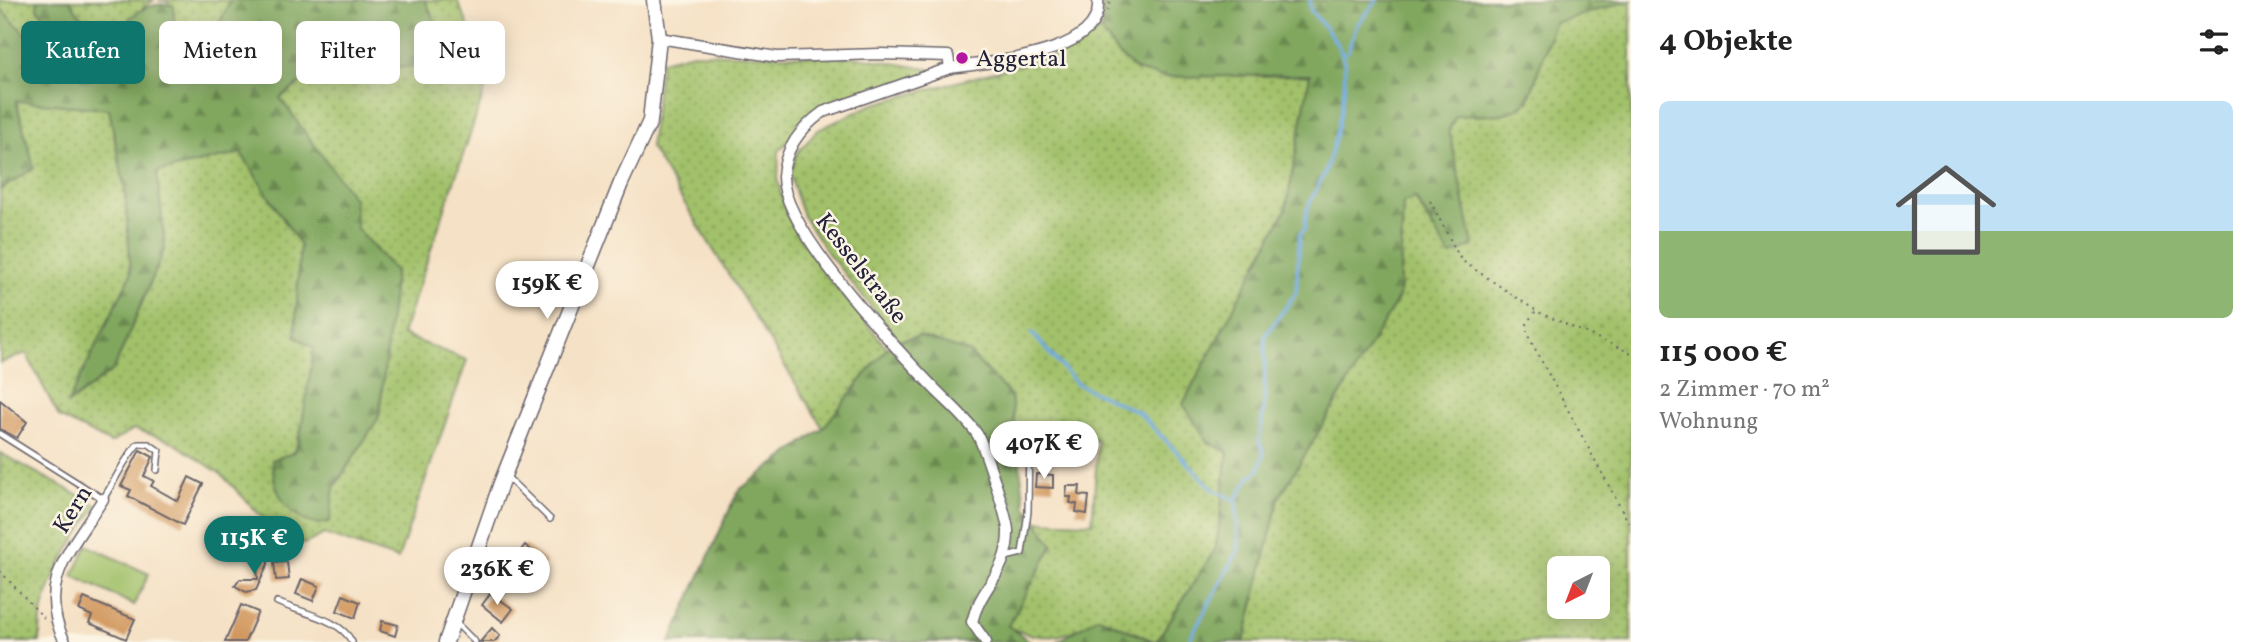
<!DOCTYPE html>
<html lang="de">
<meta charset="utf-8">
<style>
:root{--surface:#fff;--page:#f2f2f2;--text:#222;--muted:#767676;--accent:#0f766e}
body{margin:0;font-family:Vollkorn,serif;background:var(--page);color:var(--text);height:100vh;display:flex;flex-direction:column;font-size:26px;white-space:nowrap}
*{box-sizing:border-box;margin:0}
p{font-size:23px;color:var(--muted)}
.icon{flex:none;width:38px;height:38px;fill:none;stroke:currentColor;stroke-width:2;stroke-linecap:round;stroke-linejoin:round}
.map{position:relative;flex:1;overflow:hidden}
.side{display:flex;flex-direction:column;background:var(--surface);width:630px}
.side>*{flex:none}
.hud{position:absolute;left:21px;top:21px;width:665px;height:63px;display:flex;gap:14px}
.needle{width:46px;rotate:222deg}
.fabs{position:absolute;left:1547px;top:556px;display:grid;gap:14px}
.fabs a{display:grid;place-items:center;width:63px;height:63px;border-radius:10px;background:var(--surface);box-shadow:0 4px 18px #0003;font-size:35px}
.price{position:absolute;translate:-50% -60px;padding:0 16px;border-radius:24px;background:#fff;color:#222;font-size:23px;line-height:46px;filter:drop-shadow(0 2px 4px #0008)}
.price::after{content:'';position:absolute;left:50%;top:42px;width:21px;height:16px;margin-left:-10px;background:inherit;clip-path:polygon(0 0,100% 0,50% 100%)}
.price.current{background:var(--accent);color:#fff}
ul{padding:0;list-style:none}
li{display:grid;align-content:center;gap:14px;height:371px;padding:0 28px}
li span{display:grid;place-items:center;height:217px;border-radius:10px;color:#555}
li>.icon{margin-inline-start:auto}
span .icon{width:126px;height:126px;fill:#fffc;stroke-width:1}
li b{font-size:30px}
h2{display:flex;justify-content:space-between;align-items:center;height:84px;padding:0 28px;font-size:30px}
.tag{padding:0 24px;border-radius:10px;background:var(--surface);box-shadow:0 4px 18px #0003;font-size:24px;line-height:63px}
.tag.current{background:var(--accent);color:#fff}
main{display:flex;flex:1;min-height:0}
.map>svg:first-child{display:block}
.grass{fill:url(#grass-dots);stroke:#627252;stroke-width:2;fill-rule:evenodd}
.forest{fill:url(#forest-firs);stroke:#52644c;stroke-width:2}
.garden{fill:#a2c16a;stroke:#627252;stroke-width:2}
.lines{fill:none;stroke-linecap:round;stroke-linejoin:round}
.stream{stroke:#6faae0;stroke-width:3.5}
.building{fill:#d2985f}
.service-casing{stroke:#6c656b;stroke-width:8}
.minor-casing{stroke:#6c656b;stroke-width:13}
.tertiary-casing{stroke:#6c656b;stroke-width:17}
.path{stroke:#6c656b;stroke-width:2;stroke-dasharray:2 5;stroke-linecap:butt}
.service{stroke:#fff;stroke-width:5}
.minor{stroke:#fff;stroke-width:10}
.tertiary{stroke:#fff;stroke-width:14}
.poi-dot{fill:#b5179e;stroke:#fcf5e5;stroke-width:2.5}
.labels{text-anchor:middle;stroke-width:5;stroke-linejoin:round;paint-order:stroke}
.poi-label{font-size:24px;fill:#22223b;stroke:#fcf5e5;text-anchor:start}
.street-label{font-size:24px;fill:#22223b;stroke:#fcf5e5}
</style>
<main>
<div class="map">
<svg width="1631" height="642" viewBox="0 0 1631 642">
<defs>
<pattern id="grass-dots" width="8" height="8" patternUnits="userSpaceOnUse" patternTransform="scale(1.75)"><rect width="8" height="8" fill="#a2c16a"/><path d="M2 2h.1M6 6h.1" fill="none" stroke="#849c58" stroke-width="1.8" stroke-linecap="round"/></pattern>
<pattern id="forest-firs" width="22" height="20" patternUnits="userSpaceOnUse" patternTransform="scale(1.75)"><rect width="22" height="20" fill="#81a75e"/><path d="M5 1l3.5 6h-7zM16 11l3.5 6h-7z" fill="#69884f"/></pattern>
</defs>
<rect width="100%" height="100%" fill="#fcf5e5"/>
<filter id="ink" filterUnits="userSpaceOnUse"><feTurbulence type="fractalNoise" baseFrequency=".0143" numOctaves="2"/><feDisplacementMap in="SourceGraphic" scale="14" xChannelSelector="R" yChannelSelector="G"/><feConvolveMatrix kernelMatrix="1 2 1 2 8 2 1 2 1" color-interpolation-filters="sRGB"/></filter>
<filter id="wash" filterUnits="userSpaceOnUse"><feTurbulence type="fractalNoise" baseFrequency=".00686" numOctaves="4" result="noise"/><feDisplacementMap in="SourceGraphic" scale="28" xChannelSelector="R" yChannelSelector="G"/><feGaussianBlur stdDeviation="1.57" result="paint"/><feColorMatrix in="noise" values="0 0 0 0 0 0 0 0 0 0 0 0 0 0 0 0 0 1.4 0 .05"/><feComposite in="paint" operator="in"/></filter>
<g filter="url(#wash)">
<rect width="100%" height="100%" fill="#f5e1c5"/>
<!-- grass -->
<g class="grass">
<path d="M0,0H38L37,8L71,48L77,62L66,65L45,54L0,8Z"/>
<path d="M69,0H154L143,8L119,43L98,41Z"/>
<path d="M158,0H231L206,52L174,48L175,26L167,1Z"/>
<path d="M425,0H457L490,75L402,335L467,360L398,559L324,534L305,544L285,541L221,474L171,441L134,429L111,443L59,417L26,353L0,363V190L34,168L16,100L109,109L125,190L131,274L69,404L165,248L157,172L241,153L300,245L295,336L314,348C312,364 301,445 293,452C289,456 278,458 272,460L276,488H334L379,417L395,271L357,229L354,199L280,98L325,64L473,69L433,18Z"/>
<path d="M1631,0V642H1244L1279,498L1399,297L1403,202L1415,199L1433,229L1449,129L1456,116C1481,114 1511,120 1529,99L1554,23ZM1559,569H1598V607H1559Z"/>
<path d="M1101,30L1117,53L1162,77L1310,75L1286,209L1184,403L1208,442L1228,452L1216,548L1156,642L1099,617C1060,640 1049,642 1007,627L1053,545L1036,521L1092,523L1098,441L1015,432L1011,396L919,336L899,341L829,255L803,216L790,175L797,153L818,130L871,105L1068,52Z"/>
<path d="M693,53L859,57L934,70L810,116L779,151L778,182L786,213L800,238L826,275L887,348L823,428L650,147L661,61Z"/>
<path d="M0,453L97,505C70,547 38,589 40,642H0Z"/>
</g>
<!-- forest -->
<g class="forest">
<path d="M38,0H69L98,41L119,43C120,38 121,31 123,27C134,10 156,0 174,6V48L205,52L231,0H425L433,18L474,69L326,64L280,98L354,199L357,229L395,271L379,417L334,487L330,521C308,532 285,509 277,489C273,481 274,469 272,460L293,453L299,443L314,348L295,336L300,245L241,153L157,172L165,248L114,369L67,405L131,274L125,190L109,109L16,101L34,168L0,190V8L45,54L66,65L77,62L71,48L37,8Z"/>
<path d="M1103,0H1631L1554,23L1529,99C1511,120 1481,114 1456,116L1449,129L1473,246L1450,256L1416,199L1403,203L1399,297L1279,498L1244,642H1156L1216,548L1228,452L1208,442L1183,404L1286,209L1310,75L1162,77L1136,70L1117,53L1101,30Z"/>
<path d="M919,336L969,352L1011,396L1025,505L1053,545L1008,626L1031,642H670L738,491L823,428L887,348L899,341Z"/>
<path d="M1098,617H1099L1154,642H1057Z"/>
</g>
<!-- garden -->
<path class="garden" d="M87,545L149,574L134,605L73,576Z"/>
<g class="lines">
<!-- stream -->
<g class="stream">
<path d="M1343,55L1348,51L1357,25L1377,0"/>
<path d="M1032,333L1077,384L1138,412L1214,490L1235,500"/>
<path d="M1188,642L1239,549L1236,500L1249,478L1259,470L1264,452L1259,442L1265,398V336L1296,293L1300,233L1305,229C1305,202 1317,193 1326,169C1335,144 1350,83 1343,58C1339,41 1320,23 1310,9V0"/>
</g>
</g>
<g id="blocks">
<!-- building -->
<g class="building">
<path d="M0,400L27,422L17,438L0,429Z"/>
<path d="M140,450L153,457L144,476L154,481L151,486L178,501L189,477L203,484L183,525L128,496L131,490L121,486Z"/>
<path d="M1036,474L1053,475V488L1035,487Z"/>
<path d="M1067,486H1080L1079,495L1089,496L1087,514L1076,512L1077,504L1070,503L1071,497H1066Z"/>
<path d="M525,545L546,562L535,576L514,559Z"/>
<path d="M256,555H267L268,564L256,590L246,592L235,586L240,579H258Z"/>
<path d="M287,562L289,579L276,580L274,563Z"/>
<path d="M302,579L319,586L313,601L296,594Z"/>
<path d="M491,593L513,609L503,622L482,605Z"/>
<path d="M343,595L360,602L355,618L337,611Z"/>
<path d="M84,598L135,619L126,639L89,623L92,616L79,610Z"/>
<path d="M241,605L258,612L245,642H225Z"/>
<path d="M382,621L398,625L395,636L380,631Z"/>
<path d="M492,628L500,636L494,642H480Z"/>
</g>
</g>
</g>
<g filter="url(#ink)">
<use href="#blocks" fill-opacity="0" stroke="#6c656b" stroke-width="2"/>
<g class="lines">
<defs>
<g id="service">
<path d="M0,434L103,499C115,481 124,459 138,444H149L159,451L157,470"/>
<path d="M507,477L550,519"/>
<path d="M1006,557L1022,553L1028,512L1029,438"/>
<path d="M277,602C300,613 340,618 352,642"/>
<path d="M455,622L475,642"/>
</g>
<g id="minor">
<path d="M659,38L777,57L880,54L948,56L950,68L823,112C802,127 784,149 783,177C783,229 893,345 930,384C945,400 965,416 977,434C984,445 1007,517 1008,530C1009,573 981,585 972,622L986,642"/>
<path d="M950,68C989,62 1104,55 1098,0"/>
<path d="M65,642C35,583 72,548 103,499"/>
</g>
<path id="tertiary" d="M446,642L501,483L621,183L650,121L659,38L654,0"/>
</defs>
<!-- service casing -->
<use href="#service" class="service-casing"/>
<!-- minor casing -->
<use href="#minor" class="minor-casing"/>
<!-- tertiary casing -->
<use href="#tertiary" class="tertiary-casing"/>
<!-- path -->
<g class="path">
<path d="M1107,11L1111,0"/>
<path d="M1430,201L1461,260L1535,310"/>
<path d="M1631,353L1536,311L1527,322V334L1631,527"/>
<path d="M0,571L44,618"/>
</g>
<!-- service -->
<use href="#service" class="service"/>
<!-- minor -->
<use href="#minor" class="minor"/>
<!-- tertiary -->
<use href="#tertiary" class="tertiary"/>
</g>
</g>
<!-- markers -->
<circle class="poi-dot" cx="962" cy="58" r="7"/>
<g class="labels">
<!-- poi labels -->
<g class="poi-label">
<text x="976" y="66">Aggertal</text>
</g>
<!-- street labels -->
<g class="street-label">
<text transform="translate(862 268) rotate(52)" y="8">Kesselstraße</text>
<text transform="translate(72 509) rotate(-58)" y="8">Kern</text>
</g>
</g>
</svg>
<div class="fabs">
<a><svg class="needle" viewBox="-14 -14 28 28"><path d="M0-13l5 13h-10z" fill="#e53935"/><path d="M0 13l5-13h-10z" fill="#767676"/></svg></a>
</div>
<b class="price" style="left:547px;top:321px">159K €</b>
<b class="price" style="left:1044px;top:481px">407K €</b>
<b class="price current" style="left:254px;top:576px">115K €</b>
<b class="price" style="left:497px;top:607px">236K €</b>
<div class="hud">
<a class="tag current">Kaufen</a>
<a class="tag">Mieten</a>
<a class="tag">Filter</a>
<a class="tag">Neu</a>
</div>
</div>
<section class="side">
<h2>4 Objekte<svg class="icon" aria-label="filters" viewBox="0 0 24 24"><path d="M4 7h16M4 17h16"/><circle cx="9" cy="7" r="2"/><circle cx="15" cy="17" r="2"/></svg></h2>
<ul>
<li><span style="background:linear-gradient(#bfe0f5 60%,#8fb573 0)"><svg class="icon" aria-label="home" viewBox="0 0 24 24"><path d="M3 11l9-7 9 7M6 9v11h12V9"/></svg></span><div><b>115 000 €</b><p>2 Zimmer · 70 m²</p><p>Wohnung</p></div></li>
</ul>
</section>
</main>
